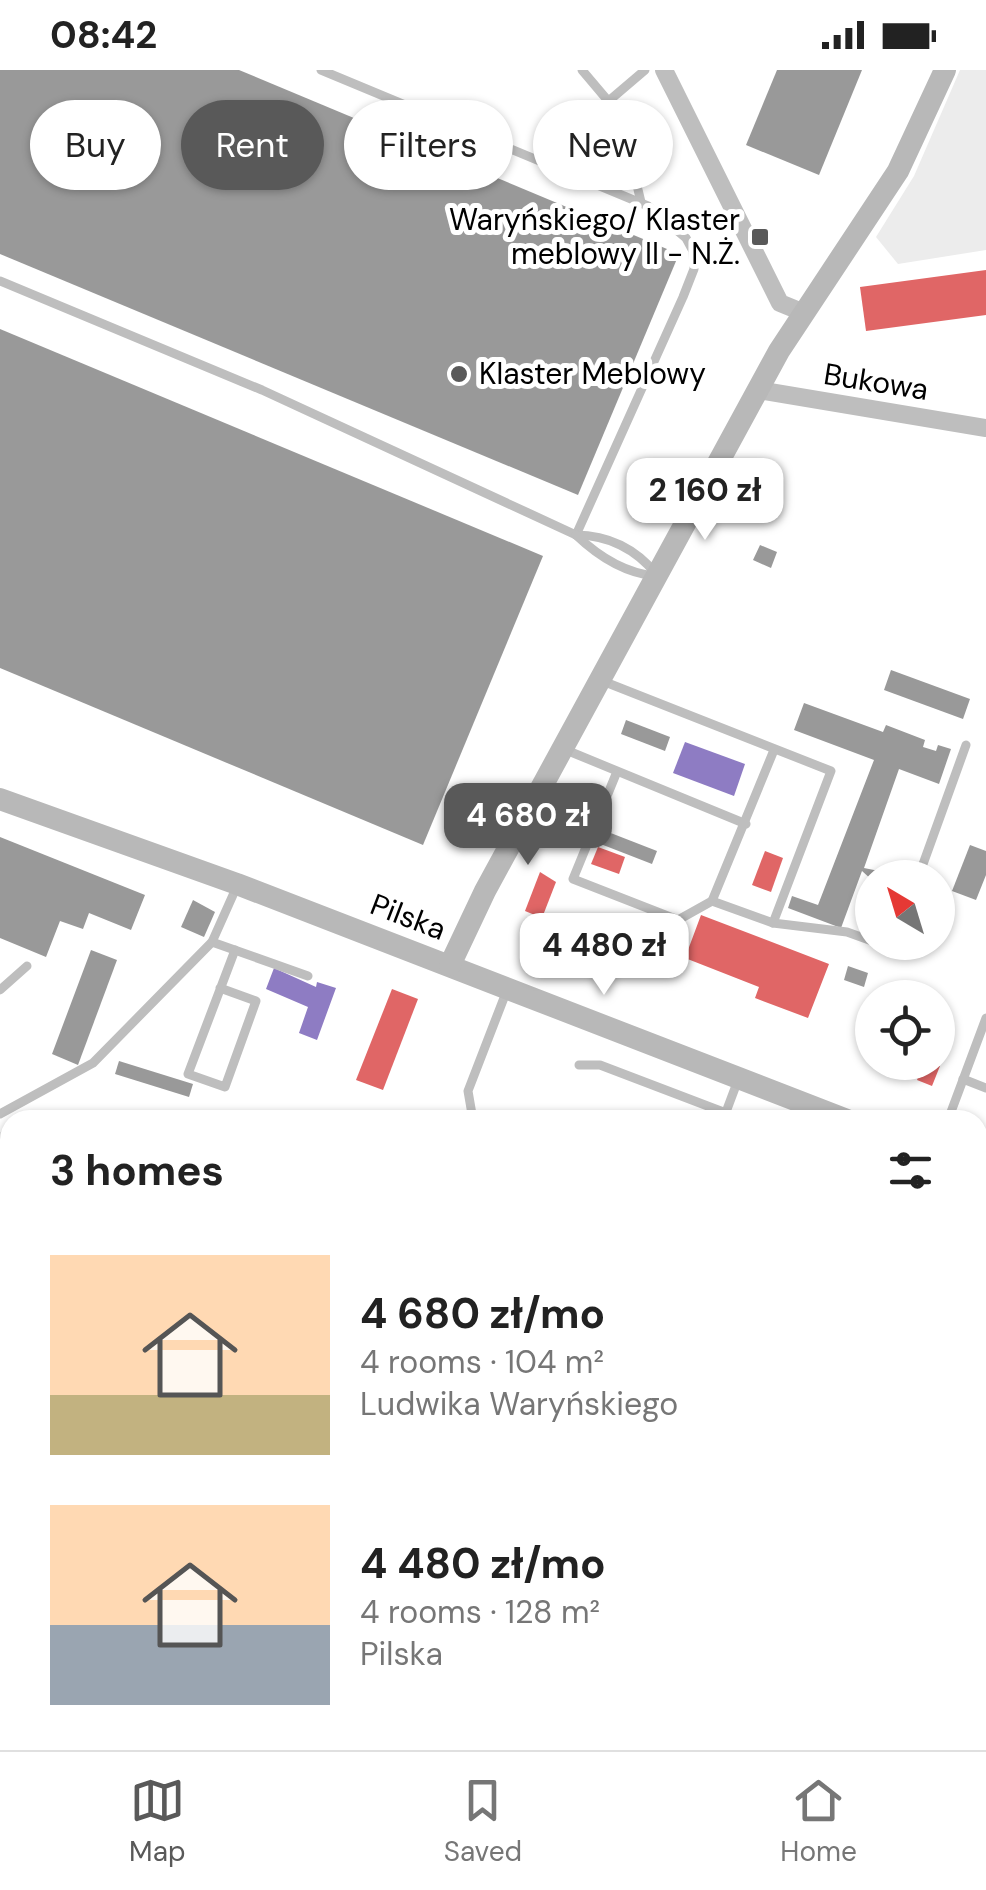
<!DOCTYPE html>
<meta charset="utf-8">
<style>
:root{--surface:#fff;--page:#f6f6f6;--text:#222;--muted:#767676;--line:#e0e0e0;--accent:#595959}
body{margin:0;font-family:"DM Sans",sans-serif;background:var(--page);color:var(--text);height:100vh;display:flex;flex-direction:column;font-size:38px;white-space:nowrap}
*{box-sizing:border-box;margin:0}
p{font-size:32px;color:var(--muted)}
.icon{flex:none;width:55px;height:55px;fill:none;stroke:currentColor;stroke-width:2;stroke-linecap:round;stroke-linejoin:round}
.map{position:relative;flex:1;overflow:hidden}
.panel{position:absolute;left:0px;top:1040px;width:988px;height:640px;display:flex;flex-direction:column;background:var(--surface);border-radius:30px 30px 0 0;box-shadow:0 2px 8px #0004}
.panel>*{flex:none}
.top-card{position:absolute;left:30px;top:30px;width:928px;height:90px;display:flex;gap:20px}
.needle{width:65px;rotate:322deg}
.fabs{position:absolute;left:855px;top:790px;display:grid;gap:20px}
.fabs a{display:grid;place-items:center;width:100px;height:100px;border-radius:50%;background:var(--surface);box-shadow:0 2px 8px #0004;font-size:50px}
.price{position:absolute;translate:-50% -85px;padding:0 22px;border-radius:20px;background:#fff;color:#222;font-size:32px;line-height:65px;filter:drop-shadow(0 2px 5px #0008)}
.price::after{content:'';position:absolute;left:50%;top:60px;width:30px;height:22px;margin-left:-15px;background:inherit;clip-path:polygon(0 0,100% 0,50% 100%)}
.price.current{background:var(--accent);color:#fff}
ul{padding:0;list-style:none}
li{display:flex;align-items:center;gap:30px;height:250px;padding:0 50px}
li span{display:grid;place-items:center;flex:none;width:280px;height:200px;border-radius:0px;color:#555}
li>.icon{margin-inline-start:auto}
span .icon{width:120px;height:120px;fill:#fffc;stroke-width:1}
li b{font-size:42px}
h2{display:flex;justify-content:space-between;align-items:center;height:120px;padding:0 50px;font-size:42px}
.chip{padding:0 35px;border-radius:45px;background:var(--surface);box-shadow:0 2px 8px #0004;font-size:35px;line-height:90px}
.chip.current{background:var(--accent);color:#fff}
.status{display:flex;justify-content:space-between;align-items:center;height:70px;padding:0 50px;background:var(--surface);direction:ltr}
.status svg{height:28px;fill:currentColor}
.tab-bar{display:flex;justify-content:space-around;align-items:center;height:140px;border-top:2px solid var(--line);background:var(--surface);font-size:28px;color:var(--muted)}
.tab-bar a{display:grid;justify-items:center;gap:5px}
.tab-bar .current{color:var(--accent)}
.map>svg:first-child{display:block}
.green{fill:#ececec}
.shops{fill:#e06666}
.offices{fill:#8e7cc3}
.public{fill:#76a5af}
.industry{fill:#999}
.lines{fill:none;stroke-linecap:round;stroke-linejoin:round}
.lane{stroke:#bebebe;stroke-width:9}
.street{stroke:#bebebe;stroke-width:18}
.secondary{stroke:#b8b8b8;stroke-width:22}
.poi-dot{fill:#595959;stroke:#fff;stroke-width:4}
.labels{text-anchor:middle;stroke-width:10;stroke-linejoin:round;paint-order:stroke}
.poi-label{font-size:30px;fill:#000;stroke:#fff;text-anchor:end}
.street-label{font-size:30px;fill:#000;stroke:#fff}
</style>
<div class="status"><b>08:42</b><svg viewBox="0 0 49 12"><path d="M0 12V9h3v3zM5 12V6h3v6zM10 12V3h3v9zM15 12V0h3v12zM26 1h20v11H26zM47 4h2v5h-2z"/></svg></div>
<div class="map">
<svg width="986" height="1680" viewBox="0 0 986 1680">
<rect width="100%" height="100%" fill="#fff"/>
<!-- green -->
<g class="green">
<path d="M960,0H986V180L898,194L876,167L914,106Z"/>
<path d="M10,1059V1323L0,1328V1062Z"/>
<path d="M986,1272V1473L978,1470V1294Z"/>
<path d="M978,1650L986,1654V1680H831L834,1670H978Z"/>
</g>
<!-- shops -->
<g class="shops">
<path d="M986,200V245L866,261L860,217Z"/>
<path d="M598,777L625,787L619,804L591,794Z"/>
<path d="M765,781L783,788L771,822L752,815Z"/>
<path d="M540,802L556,812L542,848L525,841Z"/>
<path d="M701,845L829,894L808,948L755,928L759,917L685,888Z"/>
<path d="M392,919L418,929L383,1020L356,1010Z"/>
<path d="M924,992L940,996L932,1016L917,1010Z"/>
</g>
<!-- offices -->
<g class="offices">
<path d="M685,672L745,694L734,726L673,703Z"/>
<path d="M274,898L316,917L317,912L336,918L317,970L299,963L308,937L266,919Z"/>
</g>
<!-- public -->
<path class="public" d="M869,926L872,928V960L859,954Z"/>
<!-- industry -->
<g class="industry">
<path d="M0,0H239L679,184L578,425L0,184Z"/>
<path d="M777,0H862L819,105L746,75Z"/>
<path d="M0,259L543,486L423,775L0,598Z"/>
<path d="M760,475L777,482L771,498L753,490Z"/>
<path d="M891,600L970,629L963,649L884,620Z"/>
<path d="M804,633L883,662L886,655L925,670L923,677L936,681L938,675L951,679L939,714L899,699L864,798L884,802L882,808L872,810L862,801L841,858L788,838L792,826L818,835L874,690L794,660Z"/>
<path d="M626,650L670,667L665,681L621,664Z"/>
<path d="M603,760L657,781L652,794L598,773Z"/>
<path d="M0,767L145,825L131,860L89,843L83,859L60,851L46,887L0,868Z"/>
<path d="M970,775L986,781V805L976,830L952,821Z"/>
<path d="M193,830L215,842L204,867L181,857Z"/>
<path d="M91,880L117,890L78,995L52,984Z"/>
<path d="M848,896L868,903L864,917L844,910Z"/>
<path d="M119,991L193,1014L189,1027L115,1004Z"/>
<path d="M0,1543L10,1547V1584L0,1609Z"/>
<path d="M50,1670H201L197,1680H51L47,1678Z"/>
<path d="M540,1670H595L591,1680H565Z"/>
</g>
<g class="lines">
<!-- lane -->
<g class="lane">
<path d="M582,0L620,45L641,132"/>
<path d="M611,29L645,0"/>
<path d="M0,211L262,320L576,465L683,227L694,199L693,181L686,168L648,136L321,0"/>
<path d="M576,465C608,465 636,479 656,504"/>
<path d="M576,465C598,486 625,503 655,506"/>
<path d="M600,610L831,701L773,853"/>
<path d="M566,680L746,754"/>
<path d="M616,704L573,809L678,850L712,831L773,853L847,862L872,871"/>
<path d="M918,808L966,675"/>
<path d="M712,831L774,680"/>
<path d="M212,872L308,906"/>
<path d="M879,872H882"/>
<path d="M220,918L256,931L225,1017L188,1004L235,880"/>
<path d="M0,920L27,896"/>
<path d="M579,995H600L726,1043"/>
<path d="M963,1009L986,1018"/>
<path d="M0,1044L93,993L212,872L237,816"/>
<path d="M473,1050L468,1021L507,920"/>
<path d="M723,1050L738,1010"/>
<path d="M948,1050L986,948"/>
<path d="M0,1417L10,1413"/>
<path d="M978,1478L986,1481"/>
<path d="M0,1503L10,1506"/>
<path d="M978,1536L986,1512"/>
<path d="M978,1566L986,1569"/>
<path d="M437,1670L463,1680"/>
<path d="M795,1670L822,1680"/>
<path d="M627,1680L629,1670"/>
<path d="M742,1680L748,1670"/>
</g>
<!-- street -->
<g class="street">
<path d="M664,0L780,233L802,242"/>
<path d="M758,320L986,358"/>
<path d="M978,1271L986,1249"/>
<path d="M822,1680L826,1670"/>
</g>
<!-- secondary -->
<g class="secondary">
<path d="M0,729L237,814L847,1050"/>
<path d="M450,895L485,821L779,281L898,101L945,0"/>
<path d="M978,1101L986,1104"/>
</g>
</g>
<!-- markers -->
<g class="poi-dot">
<rect x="750" y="157" width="20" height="20" rx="5"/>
<circle cx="459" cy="304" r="10"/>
</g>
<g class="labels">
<!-- poi labels -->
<g class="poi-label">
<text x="740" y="160">Waryńskiego/ Klaster<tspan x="740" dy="34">meblowy II - N.Ż.</tspan></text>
<text x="479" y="314" text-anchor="start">Klaster Meblowy</text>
</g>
<!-- street labels -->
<g class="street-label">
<text transform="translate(876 312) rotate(9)" y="10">Bukowa</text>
<text transform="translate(408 847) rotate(21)" y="10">Pilska</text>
</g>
</g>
</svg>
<div class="fabs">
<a><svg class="needle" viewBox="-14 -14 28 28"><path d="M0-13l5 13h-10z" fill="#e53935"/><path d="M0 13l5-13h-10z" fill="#767676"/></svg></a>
<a><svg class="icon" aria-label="locate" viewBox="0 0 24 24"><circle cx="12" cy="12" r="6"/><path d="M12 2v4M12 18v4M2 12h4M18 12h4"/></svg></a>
</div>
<b class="price" style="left:705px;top:473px">2 160 zł</b>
<b class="price current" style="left:528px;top:798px">4 680 zł</b>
<b class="price" style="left:604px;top:928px">4 480 zł</b>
<div class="top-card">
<a class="chip">Buy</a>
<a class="chip current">Rent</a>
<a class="chip">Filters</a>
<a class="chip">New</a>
</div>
<section class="panel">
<h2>3 homes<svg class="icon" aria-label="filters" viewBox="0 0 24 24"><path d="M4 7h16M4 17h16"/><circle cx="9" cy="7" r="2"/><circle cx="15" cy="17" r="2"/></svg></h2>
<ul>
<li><span style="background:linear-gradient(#ffd9b3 70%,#c2b280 0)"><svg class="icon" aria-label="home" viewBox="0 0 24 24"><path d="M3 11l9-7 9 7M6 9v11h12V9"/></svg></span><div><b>4 680 zł/mo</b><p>4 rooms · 104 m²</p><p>Ludwika Waryńskiego</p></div></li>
<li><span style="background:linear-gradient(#ffd9b3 60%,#9aa5b1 0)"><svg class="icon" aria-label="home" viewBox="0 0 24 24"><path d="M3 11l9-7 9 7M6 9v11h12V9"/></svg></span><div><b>4 480 zł/mo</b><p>4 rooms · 128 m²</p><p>Pilska</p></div></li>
</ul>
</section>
</div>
<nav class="tab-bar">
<a class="current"><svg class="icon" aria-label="map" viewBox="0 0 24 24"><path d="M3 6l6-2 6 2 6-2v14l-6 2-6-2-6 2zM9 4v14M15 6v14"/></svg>Map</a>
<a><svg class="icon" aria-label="saved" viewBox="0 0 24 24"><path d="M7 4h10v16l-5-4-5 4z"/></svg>Saved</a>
<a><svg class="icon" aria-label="home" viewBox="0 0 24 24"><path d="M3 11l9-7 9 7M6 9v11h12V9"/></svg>Home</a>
</nav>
